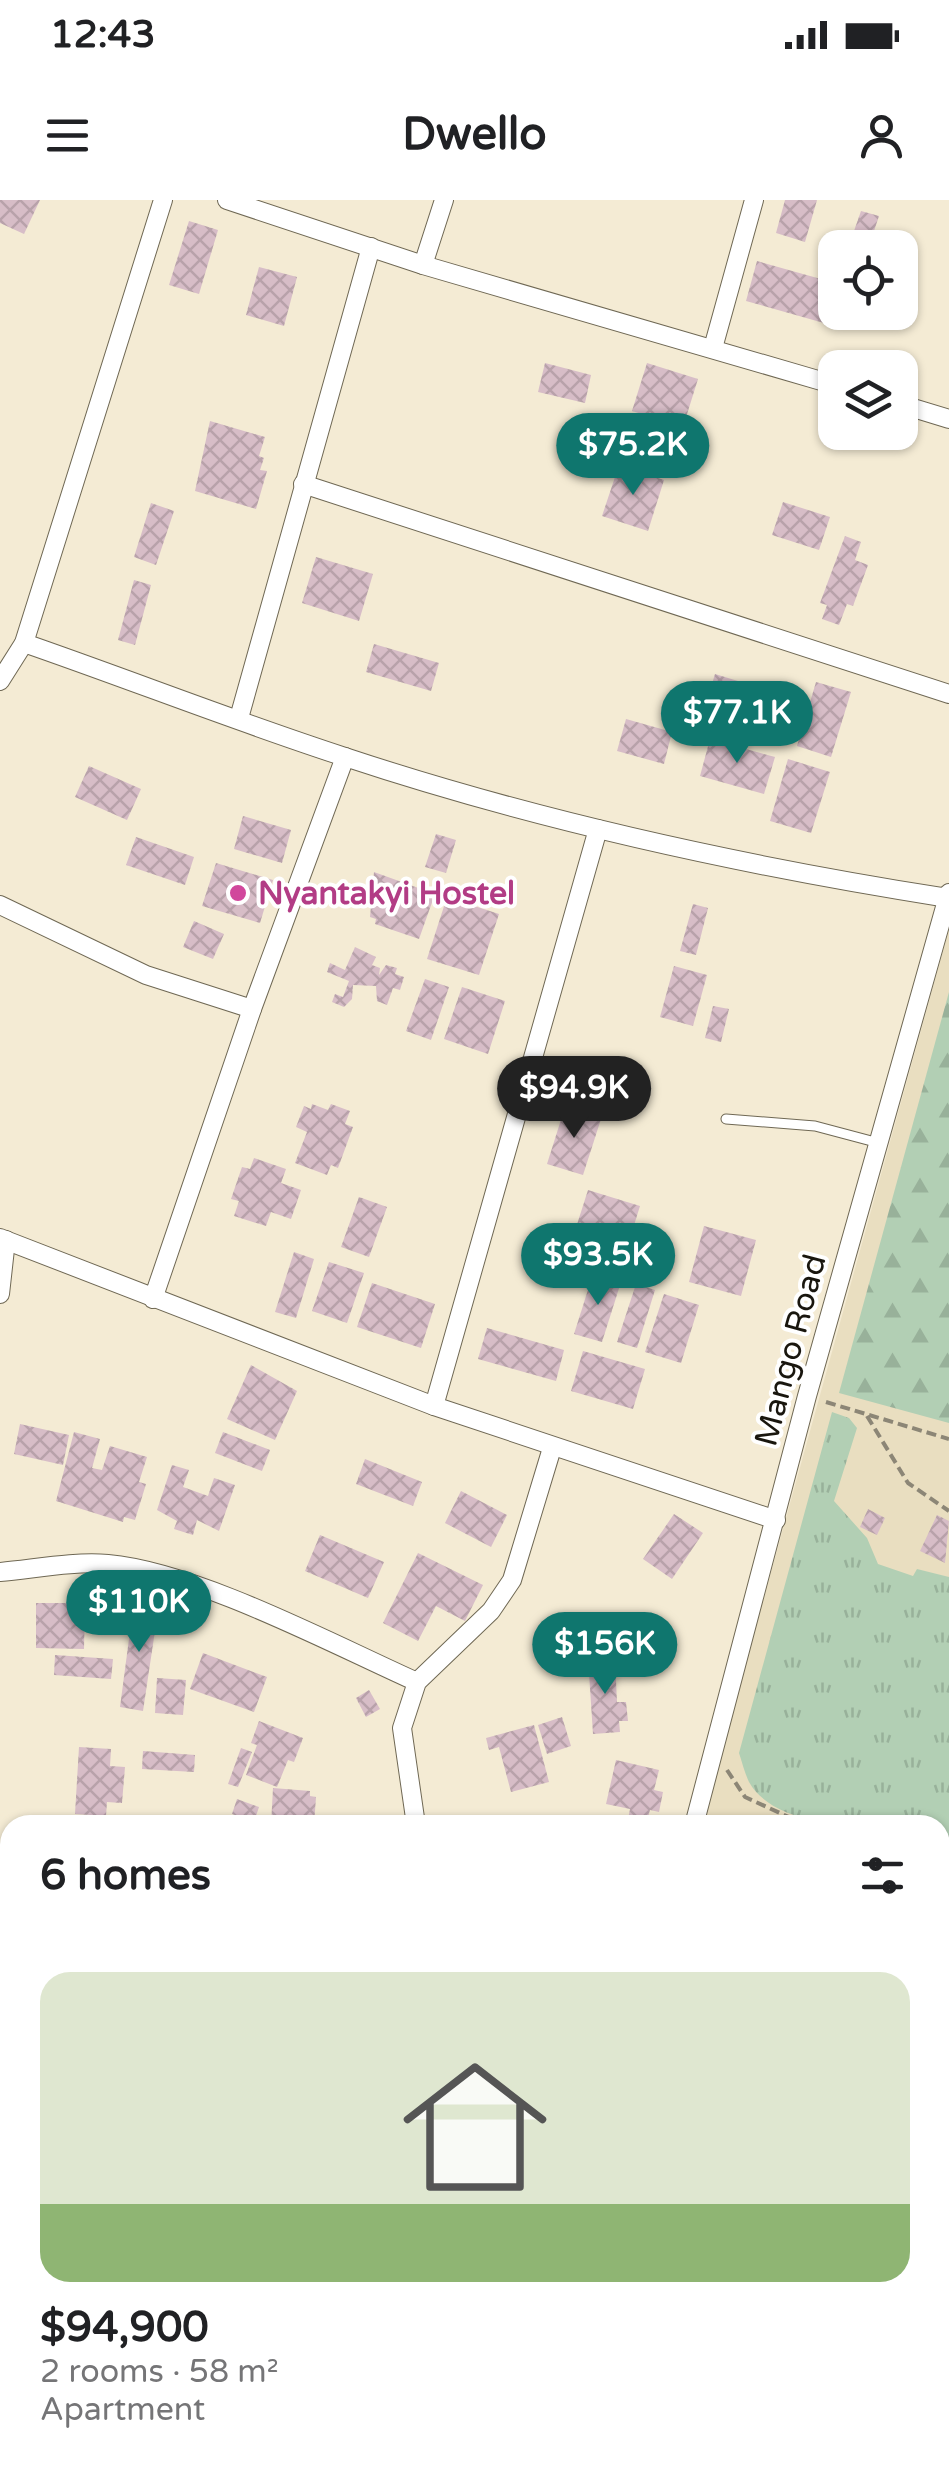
<!DOCTYPE html>
<meta charset="utf-8">
<style>
:root{--surface:#fff;--page:#f6f6f6;--text:#202124;--muted:#757577;--line:#e0e0e0;--accent:#0f766e}
body{margin:0;font-family:"Varela Round",sans-serif;background:var(--page);color:var(--text);height:100vh;display:flex;flex-direction:column;font-size:38px;white-space:nowrap}
*{box-sizing:border-box;margin:0}
p{font-size:32px;color:var(--muted)}
.icon{flex:none;width:55px;height:55px;fill:none;stroke:currentColor;stroke-width:2;stroke-linecap:round;stroke-linejoin:round}
.map{position:relative;flex:1;overflow:hidden}
.details{position:absolute;left:0px;top:1615px;width:950px;height:670px;display:flex;flex-direction:column;background:var(--surface);border-radius:30px 30px 0 0;box-shadow:0 2px 8px #0004}
.details>*{flex:none}
.buttons{position:absolute;left:818px;top:30px;display:grid;gap:20px}
.buttons a{display:grid;place-items:center;width:100px;height:100px;border-radius:20px;background:var(--surface);box-shadow:0 2px 8px #0004;font-size:50px}
.price{position:absolute;translate:-50% -85px;padding:0 22px;border-radius:35px;background:var(--accent);color:#fff;font-size:32px;line-height:65px;filter:drop-shadow(0 2px 5px #0008)}
.price::after{content:'';position:absolute;left:50%;top:60px;width:30px;height:22px;margin-left:-15px;background:inherit;clip-path:polygon(0 0,100% 0,50% 100%)}
.price.active{background:#222;color:#fff}
ul{padding:0;list-style:none}
li{display:grid;align-content:center;gap:20px;height:530px;padding:0 40px}
li+li{border-top:2px solid var(--line)}
li span{display:grid;place-items:center;height:310px;border-radius:30px;color:#555}
li>.icon{margin-inline-start:auto}
span .icon{width:180px;height:180px;fill:#fffc;stroke-width:1}
li b{font-size:42px}
h2{display:flex;justify-content:space-between;align-items:center;height:120px;padding:0 40px;font-size:42px}
.status{display:flex;justify-content:space-between;align-items:center;height:70px;padding:0 50px;background:var(--surface);direction:ltr}
.status svg{height:28px;fill:currentColor}
header{display:flex;justify-content:space-between;align-items:center;height:130px;padding:0 40px;background:var(--surface);font-size:45px;font-weight:700}
.map>svg:first-child{display:block}
.built{fill:#e9dec0}
.grass{fill:url(#grass-tufts)}
.forest{fill:url(#forest-firs)}
.building{fill:url(#building-cross-hatch)}
.lines{fill:none;stroke-linecap:round;stroke-linejoin:round}
.service-casing{stroke:#6f6854;stroke-width:11}
.minor-casing{stroke:#6f6854;stroke-width:20}
.path{stroke:#8c8676;stroke-width:4;stroke-dasharray:10 5;stroke-linecap:butt}
.service{stroke:#fff;stroke-width:9}
.minor{stroke:#fff;stroke-width:18}
.hotel-dot{fill:#d1479c;stroke:#fff;stroke-width:4}
.labels{text-anchor:middle;stroke-width:8;stroke-linejoin:round;paint-order:stroke}
.hotel-label{font-size:32px;font-weight:bold;fill:#b23c85;stroke:#fff;text-anchor:start}
.street-label{font-size:32px;fill:#19160e;stroke:#fff}
</style>
<div class="status"><b>12:43</b><svg viewBox="0 0 49 12"><path d="M0 12V9h3v3zM5 12V6h3v6zM10 12V3h3v9zM15 12V0h3v12zM26 1h20v11H26zM47 4h2v5h-2z"/></svg></div>
<header><svg class="icon" aria-label="menu" viewBox="0 0 24 24"><path d="M4 6h16M4 12h16M4 18h16"/></svg>Dwello<svg class="icon" aria-label="person" viewBox="0 0 24 24"><circle cx="12" cy="8" r="4"/><path d="M4 21q1-7 8-7t8 7"/></svg></header>
<div class="map">
<svg width="949" height="2285" viewBox="0 0 949 2285">
<defs>
<pattern id="grass-tufts" width="24" height="20" patternUnits="userSpaceOnUse" patternTransform="scale(2.5)"><rect width="24" height="20" fill="#b2cfb4"/><path d="M3 7l-1-3M5 7V3M7 7l1-3M15 17l-1-3M17 17v-4M19 17l1-3" fill="none" stroke="#98b19a"/></pattern>
<pattern id="forest-firs" width="22" height="20" patternUnits="userSpaceOnUse" patternTransform="scale(2.5)"><rect width="22" height="20" fill="#b2cfb4"/><path d="M5 1l3.5 6h-7zM16 11l3.5 6h-7z" fill="#98b19a"/></pattern>
<pattern id="building-cross-hatch" width="8" height="8" patternUnits="userSpaceOnUse" patternTransform="scale(2.5)"><rect width="8" height="8" fill="#d7bdc7"/><path d="M0 0l8 8M0 8l8-8" fill="none" stroke="#b8a2aa"/></pattern>
</defs>
<rect width="100%" height="100%" fill="#f4ebd4"/>
<!-- built -->
<path class="built" d="M949,729V2285H525L528,2275H940V1625H701Z"/>
<!-- grass -->
<g class="grass">
<path d="M832,1212L849,1218L857,1228L834,1301L867,1338L878,1364L913,1376L917,1369L949,1377V1665L940,1662V1625C888,1625 780,1636 749,1582C745,1574 742,1562 739,1553Z"/>
<path d="M940,1988L949,1991V2285H532L535,2275H940Z"/>
</g>
<!-- forest -->
<path class="forest" d="M949,792V1223L839,1193Z"/>
<!-- building -->
<g class="building">
<path d="M0,0H40L24,34L0,23Z"/>
<path d="M785,0H817L805,42L776,33Z"/>
<path d="M861,11L879,16L872,37L854,31Z"/>
<path d="M189,21L218,30L199,94L169,85Z"/>
<path d="M757,61L835,83V112H843L838,127L746,101Z"/>
<path d="M259,67L297,77L284,126L246,115Z"/>
<path d="M545,163L591,175L585,203L538,192Z"/>
<path d="M647,163L698,179L683,227L632,211Z"/>
<path d="M210,221L265,237L259,256L264,258L260,270L267,271L256,309L195,291Z"/>
<path d="M628,221L692,240L685,264L621,245Z"/>
<path d="M619,265L664,280L648,331L602,316Z"/>
<path d="M783,302L830,317L819,350L772,335Z"/>
<path d="M151,303L174,311L156,365L134,357Z"/>
<path d="M845,336L861,342L855,360L868,365L853,406L847,404L839,425L822,419L827,405L820,403Z"/>
<path d="M316,357L373,374L359,421L302,403Z"/>
<path d="M134,380L151,385L135,445L118,440Z"/>
<path d="M374,444L439,463L431,491L366,472Z"/>
<path d="M715,474L774,492L758,541L700,523Z"/>
<path d="M816,482L851,492L831,557L797,546Z"/>
<path d="M626,519L672,532L664,564L617,551Z"/>
<path d="M710,539L775,557L764,594L700,576Z"/>
<path d="M788,559L830,572L811,633L770,621Z"/>
<path d="M89,566L141,589L127,620L75,597Z"/>
<path d="M243,616L291,630L282,663L234,649Z"/>
<path d="M436,634L456,640L446,673L425,667Z"/>
<path d="M136,637L194,657L185,685L126,665Z"/>
<path d="M216,663L273,680L260,723L202,706Z"/>
<path d="M374,672L435,694L419,739L375,724L376,719L370,717Z"/>
<path d="M447,697L499,714L479,775L427,759Z"/>
<path d="M693,704L708,708L696,755L680,751Z"/>
<path d="M194,721L224,734L213,759L183,747Z"/>
<path d="M355,747L376,757L372,765L380,768L379,775L386,765L397,768L395,774L404,777L400,790L393,788L387,805L377,801L376,786L353,785L352,799L344,807L332,802L335,794L343,797L349,781L327,772L330,763L345,770Z"/>
<path d="M674,766L707,775L693,826L660,817Z"/>
<path d="M425,779L449,787L431,840L406,831Z"/>
<path d="M462,787L505,801L488,854L444,839Z"/>
<path d="M713,806L729,809L721,842L705,838Z"/>
<path d="M312,904L328,910L331,904L350,911L345,924L353,927L338,968L331,965L327,975L295,963L307,932L296,927L304,906L311,909Z"/>
<path d="M565,907L601,919L583,975L547,964Z"/>
<path d="M254,958L286,969L281,983L301,990L291,1019L271,1012L266,1026L234,1016L239,1001L231,999L242,967L250,969Z"/>
<path d="M588,990L640,1006L625,1054L573,1037Z"/>
<path d="M359,997L387,1007L369,1057L341,1047Z"/>
<path d="M704,1026L756,1040L741,1096L689,1082Z"/>
<path d="M596,1051L634,1062L629,1079L591,1068Z"/>
<path d="M294,1052L314,1059L296,1118L275,1112Z"/>
<path d="M329,1062L364,1073L347,1123L312,1111Z"/>
<path d="M593,1074L621,1082L602,1142L574,1134Z"/>
<path d="M372,1083L435,1104L421,1148L357,1127Z"/>
<path d="M636,1084L655,1090L637,1148L617,1142Z"/>
<path d="M664,1094L699,1105L681,1163L645,1152Z"/>
<path d="M487,1128L564,1150L556,1181L478,1159Z"/>
<path d="M583,1151L645,1169L633,1209L571,1191Z"/>
<path d="M251,1165L297,1191L275,1240L227,1219Z"/>
<path d="M20,1224L69,1235L63,1265L14,1254Z"/>
<path d="M74,1232L100,1239L92,1268L102,1270L110,1246L147,1257L139,1282L146,1284L135,1320L124,1317L123,1322L56,1301Z"/>
<path d="M223,1232L270,1250L262,1271L215,1253Z"/>
<path d="M365,1259L422,1282L413,1306L356,1284Z"/>
<path d="M172,1265L189,1270L183,1287L208,1296L214,1278L235,1285L219,1331L197,1320L193,1335L174,1329L177,1321L157,1310Z"/>
<path d="M461,1291L507,1315L491,1347L445,1323Z"/>
<path d="M868,1309L885,1318L877,1335L860,1327Z"/>
<path d="M674,1314L703,1333L672,1379L643,1359Z"/>
<path d="M937,1315L949,1321L945,1363L920,1351Z"/>
<path d="M320,1335L384,1362L368,1398L305,1371Z"/>
<path d="M418,1353L483,1385L465,1421L436,1406L418,1441L383,1423Z"/>
<path d="M134,1401L159,1404L143,1511L120,1507Z"/>
<path d="M36,1403H85L84,1449L36,1448Z"/>
<path d="M203,1453L267,1477L254,1512L190,1489Z"/>
<path d="M55,1455L113,1459L111,1479L54,1475Z"/>
<path d="M588,1458L615,1460L617,1502H626L628,1521H619L620,1532L593,1534Z"/>
<path d="M157,1478L186,1480L183,1515L155,1513Z"/>
<path d="M369,1490L380,1509L366,1517L356,1498Z"/>
<path d="M562,1517L571,1546L547,1554L538,1525Z"/>
<path d="M259,1521L303,1538L294,1562L288,1560L277,1587L246,1575L257,1545L251,1543Z"/>
<path d="M534,1525L549,1582L511,1592L499,1547L489,1550L486,1538Z"/>
<path d="M79,1547L111,1549L110,1566L125,1567L122,1603L107,1602L106,1616L75,1614Z"/>
<path d="M241,1548L252,1552L238,1587L228,1584Z"/>
<path d="M143,1551L195,1555L194,1572L142,1569Z"/>
<path d="M616,1560L659,1570L654,1590L663,1592L659,1612L650,1610L646,1625H627L630,1609L606,1604Z"/>
<path d="M273,1588L310,1591V1596L316,1597L314,1625H271Z"/>
<path d="M237,1599L259,1607L254,1622L232,1614Z"/>
<path d="M940,1767L949,1770V1846L940,1843Z"/>
<path d="M0,2017L10,2019V2091L0,2090Z"/>
<path d="M0,2123L10,2125V2156L0,2154Z"/>
<path d="M46,2275L72,2280L73,2275H89L87,2285H44Z"/>
<path d="M327,2275H356L355,2285H325Z"/>
</g>
<g class="lines">
<defs>
<path id="service" d="M726,919L815,926L879,943"/>
<g id="minor">
<path d="M227,0L423,65L835,185"/>
<path d="M423,65L444,0"/>
<path d="M713,148L754,0"/>
<path d="M900,204L949,219"/>
<path d="M303,284L949,494"/>
<path d="M24,443C131,480 237,522 345,557C541,622 744,666 948,698"/>
<path d="M0,481L24,443L163,0"/>
<path d="M239,518L371,47"/>
<path d="M0,705L146,775L252,809"/>
<path d="M0,1038L434,1206L776,1320"/>
<path d="M0,1094L6,1040"/>
<path d="M153,1099L252,809L345,557"/>
<path d="M434,1206L598,629"/>
<path d="M0,1372C34,1369 73,1361 108,1364C197,1372 332,1444 417,1482"/>
<path d="M416,1625L402,1528L417,1482L491,1411L512,1380L552,1248"/>
<path d="M694,1625L807,1196L949,693"/>
<path d="M940,1696L949,1698"/>
<path d="M0,1802L10,1804"/>
<path d="M0,2232L10,2235"/>
<path d="M521,2285L523,2275"/>
</g>
</defs>
<!-- service casing -->
<use href="#service" class="service-casing"/>
<!-- minor casing -->
<use href="#minor" class="minor-casing"/>
<!-- path -->
<g class="path">
<path d="M826,1202L949,1239"/>
<path d="M867,1216L908,1283L949,1311"/>
<path d="M727,1570L745,1597L806,1625"/>
<path d="M940,1668L949,1671"/>
</g>
<!-- service -->
<use href="#service" class="service"/>
<!-- minor -->
<use href="#minor" class="minor"/>
</g>
<!-- markers -->
<circle class="hotel-dot" cx="238" cy="693" r="10"/>
<g class="labels">
<!-- hotel labels -->
<g class="hotel-label">
<text x="258" y="704">Nyantakyi Hostel</text>
</g>
<!-- street labels -->
<g class="street-label">
<text transform="translate(790 1150) rotate(-75)" y="11">Mango Road</text>
</g>
</g>
</svg>
<div class="buttons">
<a><svg class="icon" aria-label="locate" viewBox="0 0 24 24"><circle cx="12" cy="12" r="6"/><path d="M12 2v4M12 18v4M2 12h4M18 12h4"/></svg></a>
<a><svg class="icon" aria-label="layers" viewBox="0 0 24 24"><path d="M12 4l9 5-9 5-9-5zM3 14l9 5 9-5"/></svg></a>
</div>
<b class="price" style="left:633px;top:298px">$75.2K</b>
<b class="price" style="left:737px;top:566px">$77.1K</b>
<b class="price active" style="left:574px;top:941px">$94.9K</b>
<b class="price" style="left:598px;top:1108px">$93.5K</b>
<b class="price" style="left:139px;top:1455px">$110K</b>
<b class="price" style="left:605px;top:1497px">$156K</b>
<section class="details">
<h2>6 homes<svg class="icon" aria-label="filters" viewBox="0 0 24 24"><path d="M4 7h16M4 17h16"/><circle cx="9" cy="7" r="2"/><circle cx="15" cy="17" r="2"/></svg></h2>
<ul>
<li><span style="background:linear-gradient(#dfe7d0 75%,#8fb573 0)"><svg class="icon" aria-label="home" viewBox="0 0 24 24"><path d="M3 11l9-7 9 7M6 9v11h12V9"/></svg></span><div><b>$94,900</b><p>2 rooms · 58 m²</p><p>Apartment</p></div></li>
</ul>
</section>
</div>
